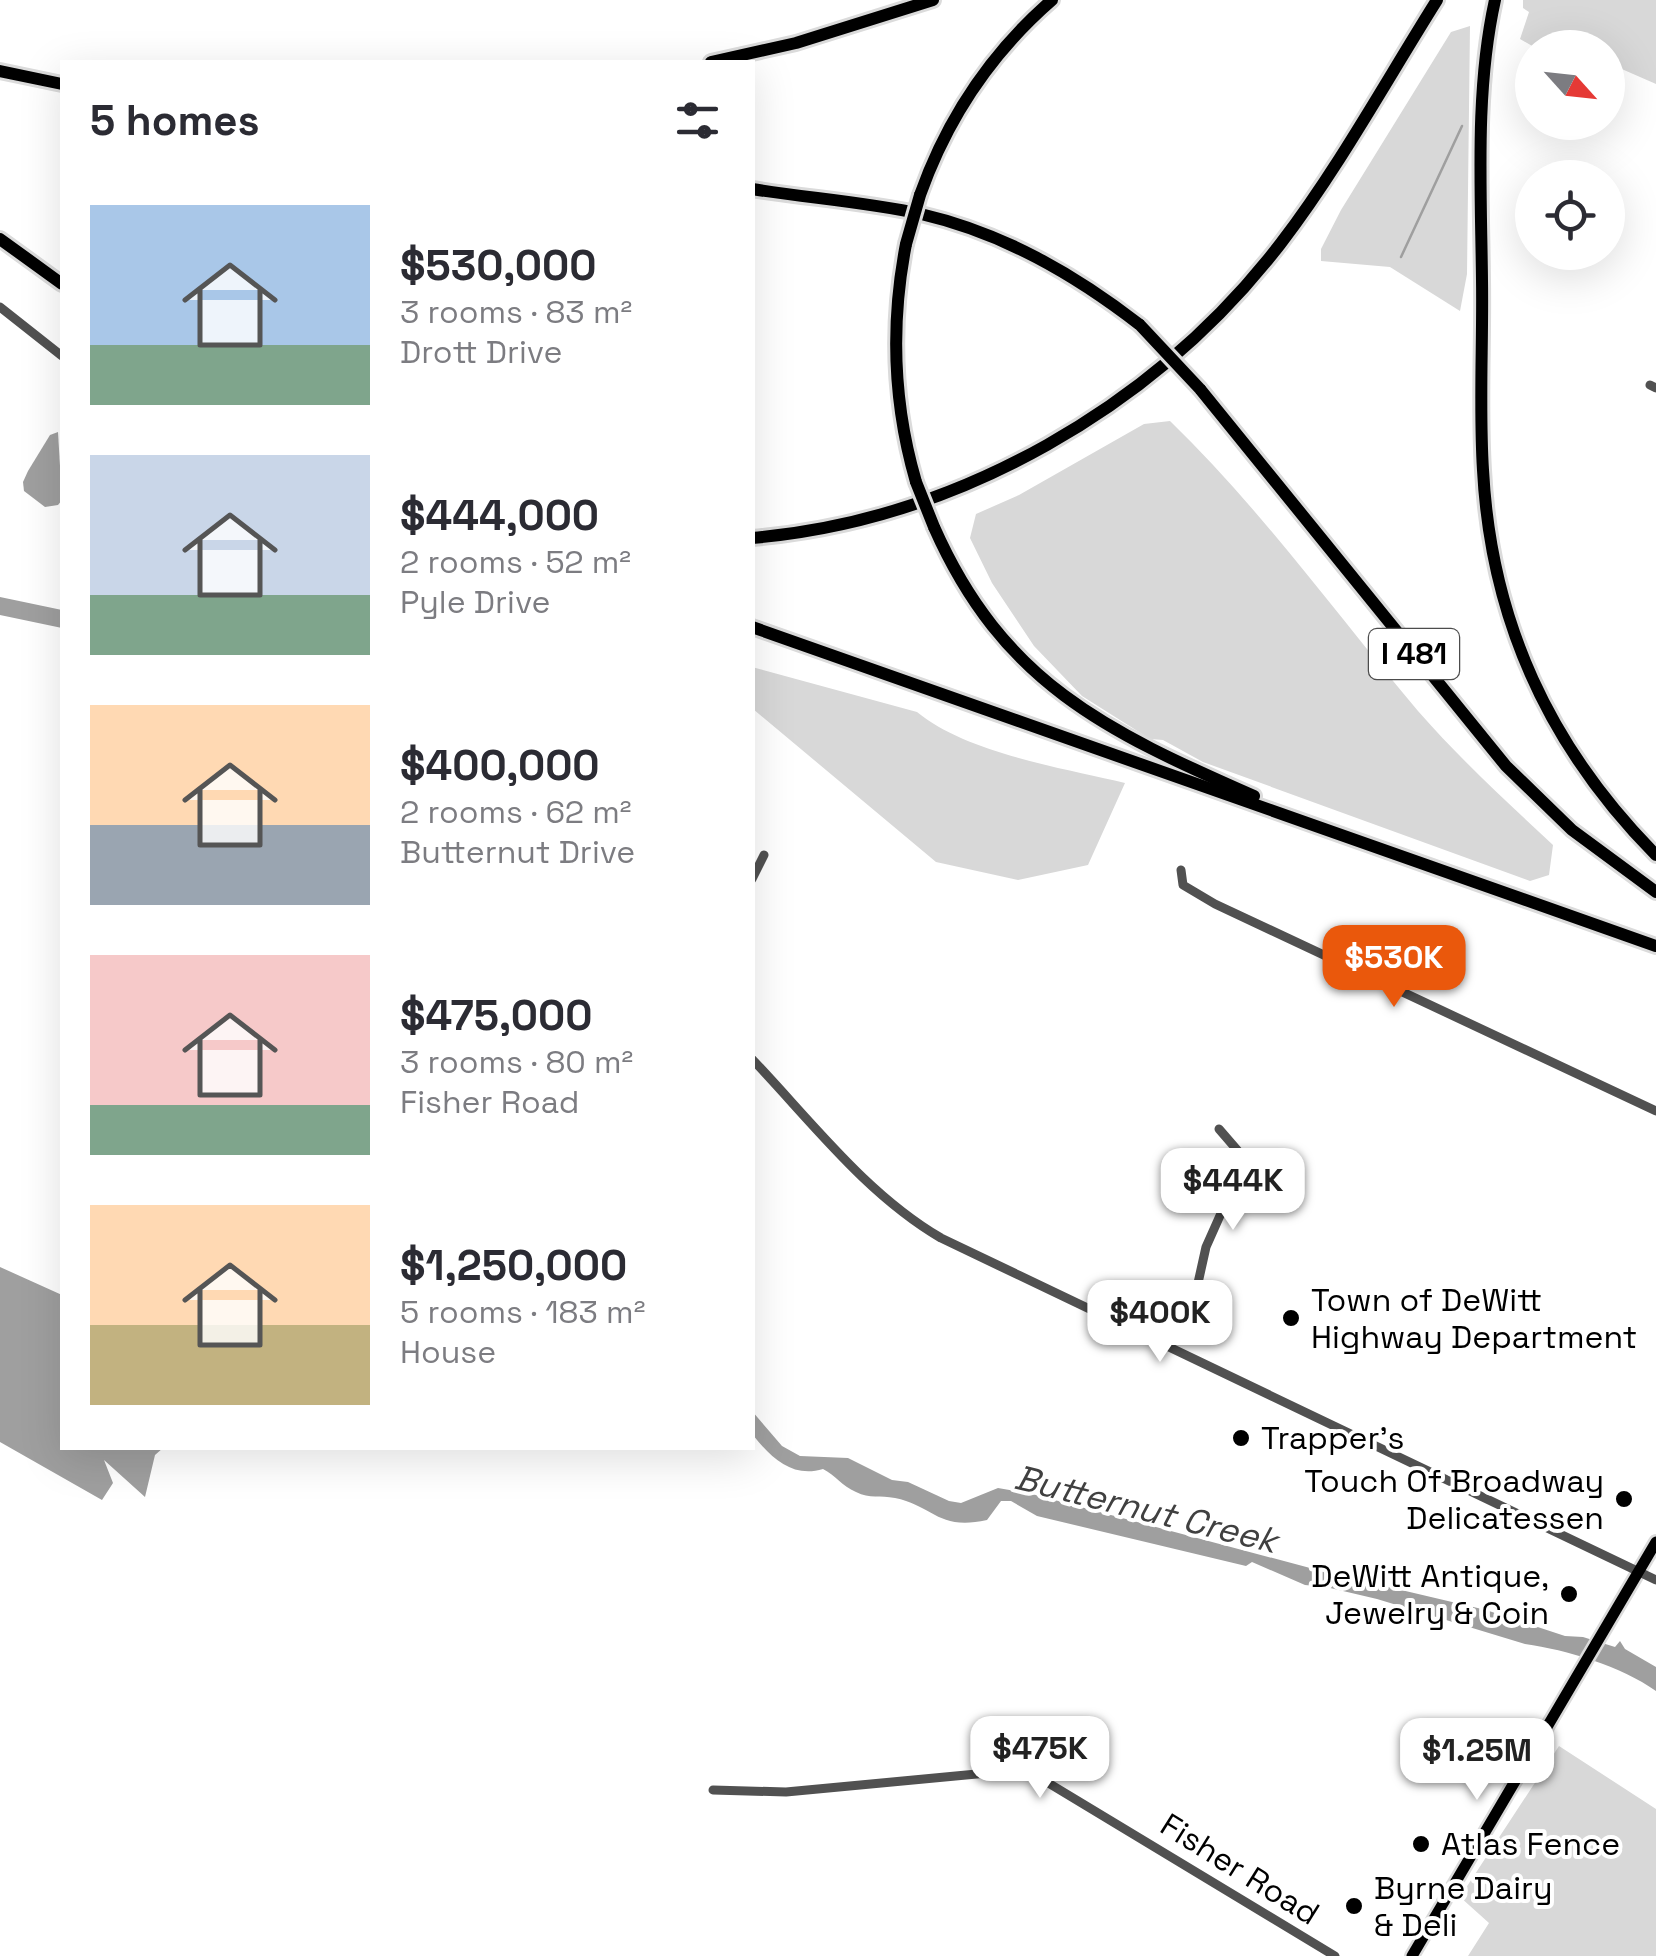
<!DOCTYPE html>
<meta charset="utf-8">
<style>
:root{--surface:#fff;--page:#f7f7f7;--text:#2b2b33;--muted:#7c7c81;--accent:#ea580c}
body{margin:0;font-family:"Space Grotesk",sans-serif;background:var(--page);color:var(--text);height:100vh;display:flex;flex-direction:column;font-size:38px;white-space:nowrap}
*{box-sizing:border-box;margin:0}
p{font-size:32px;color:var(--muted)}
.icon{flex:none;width:55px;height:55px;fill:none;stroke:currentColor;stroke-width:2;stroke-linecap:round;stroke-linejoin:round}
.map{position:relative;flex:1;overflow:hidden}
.panel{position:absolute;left:60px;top:60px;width:695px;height:1390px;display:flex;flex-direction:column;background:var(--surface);border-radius:0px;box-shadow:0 10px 40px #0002}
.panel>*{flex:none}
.needle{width:65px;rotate:117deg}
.buttons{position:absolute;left:1515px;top:30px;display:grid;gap:20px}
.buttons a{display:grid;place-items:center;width:110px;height:110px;border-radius:50%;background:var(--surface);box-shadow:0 10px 40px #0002;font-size:50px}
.price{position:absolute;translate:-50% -85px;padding:0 22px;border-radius:20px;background:#fff;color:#222;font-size:32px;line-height:65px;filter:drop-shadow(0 2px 5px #0008)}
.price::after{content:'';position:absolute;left:50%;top:60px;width:30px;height:22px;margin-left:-15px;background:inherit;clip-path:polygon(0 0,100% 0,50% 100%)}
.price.on{background:var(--accent);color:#fff}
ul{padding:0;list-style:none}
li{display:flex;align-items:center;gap:30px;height:250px;padding:0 30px}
li span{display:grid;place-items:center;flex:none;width:280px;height:200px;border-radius:0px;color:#555}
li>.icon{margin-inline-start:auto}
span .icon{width:120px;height:120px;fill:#fffc;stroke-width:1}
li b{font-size:42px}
h2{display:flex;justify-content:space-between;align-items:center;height:120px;padding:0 30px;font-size:42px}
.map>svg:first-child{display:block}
.green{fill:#d8d8d8}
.water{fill:#9f9f9f}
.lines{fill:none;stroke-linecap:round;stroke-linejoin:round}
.stream{stroke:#9f9f9f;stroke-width:2.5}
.major-casing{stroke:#dbdbdb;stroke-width:16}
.highway-casing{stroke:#dbdbdb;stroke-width:18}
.minor{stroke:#515151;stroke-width:9}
.major{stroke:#000;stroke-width:11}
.highway{stroke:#000;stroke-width:12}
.highway-bridge-casing{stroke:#dbdbdb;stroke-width:18;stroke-linecap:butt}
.highway-bridge{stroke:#000;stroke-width:12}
.poi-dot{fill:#000;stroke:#fff;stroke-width:4}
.labels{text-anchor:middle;stroke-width:8;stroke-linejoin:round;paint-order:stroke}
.shield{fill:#fff;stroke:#4c4c4c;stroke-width:2.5}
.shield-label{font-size:30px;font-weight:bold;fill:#000}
.poi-label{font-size:32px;fill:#000;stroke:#fff;text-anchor:start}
.street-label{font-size:32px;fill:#000;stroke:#fff}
.water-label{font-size:35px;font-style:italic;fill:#404040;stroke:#fff}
</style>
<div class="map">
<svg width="1656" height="1956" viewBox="0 0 1656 1956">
<rect width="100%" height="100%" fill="#fff"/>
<!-- green -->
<g class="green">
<path d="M1523,0H1656V84L1608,63V48L1573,47L1561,40L1534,47L1520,39L1529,12L1523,8Z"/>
<path d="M1470,26L1467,274L1460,311L1390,267L1321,261V249L1341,210L1451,32Z"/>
<path d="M1170,421C1261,509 1336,614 1418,711C1460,759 1507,802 1553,845L1549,875L1530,881L1203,762L1163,740L1150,739L1082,696L1034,646L992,583L970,538L976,514L1019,495L1144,424Z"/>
<path d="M752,667L917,712C967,753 1062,768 1125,783L1088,865L1018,880L936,862L753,709Z"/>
<path d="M1559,1746L1656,1809V1956H1468L1489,1923L1460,1897Z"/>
</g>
<!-- water -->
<g class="water">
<path d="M58,432L62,500L58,505L45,507L24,491L23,482L28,471L50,435Z"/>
<path d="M0,597L62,610V628L0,615Z"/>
<path d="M0,1267L62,1295V1448H163L155,1455L145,1497L104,1460L113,1483L102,1500L0,1442Z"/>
<path d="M752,1411L782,1446L800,1456L848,1458L892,1480L908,1482L949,1501L961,1503L998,1488L1032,1494L1325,1572L1486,1610L1565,1636L1583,1637L1615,1647L1620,1641L1625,1649L1656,1667V1691C1621,1666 1567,1650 1525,1644L1377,1599L1326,1587L1305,1585L1252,1562L1246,1566L1037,1516L1011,1501H1001L987,1520C938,1531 934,1506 895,1498C880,1495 870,1499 856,1492C842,1486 835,1475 823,1469C793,1478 772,1459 753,1435Z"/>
</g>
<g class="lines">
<!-- stream -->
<path class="stream" d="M1401,257L1462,126"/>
<defs>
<path id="major" d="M1412,1956L1656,1542"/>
<g id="highway">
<path d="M1495,0C1475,90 1481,188 1482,280C1483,343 1479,407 1483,470C1491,622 1550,748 1656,855"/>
<path d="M711,62L796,43L933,0"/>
<path d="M0,71L62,84"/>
<path d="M752,189C808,198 866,202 921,214C1003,233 1074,274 1140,325"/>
<path d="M920,195C947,119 991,53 1052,0"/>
<path d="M0,239L62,284"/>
<path d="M906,244C890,326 893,403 916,482"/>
<path d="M1200,389L1506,766L1572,830L1656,892"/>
<path d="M934,527C1003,683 1106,731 1254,796"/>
<path d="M752,538C959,520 1156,406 1281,243C1339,167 1386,81 1437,0"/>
<path d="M752,627L1656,946"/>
</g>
</defs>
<!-- major casing -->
<use href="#major" class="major-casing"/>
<!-- highway casing -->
<use href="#highway" class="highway-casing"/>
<!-- minor -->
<g class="minor">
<path d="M0,307L62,356"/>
<path d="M1650,385L1656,388"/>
<path d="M1181,870L1183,885L1215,904L1656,1111"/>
<path d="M752,879L764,855"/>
<path d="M752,1059C812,1122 866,1194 941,1238L1656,1580"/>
<path d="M1166,1346L1198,1283L1206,1247L1243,1164L1238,1151L1219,1129"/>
<path d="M713,1790L786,1792L998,1772L1032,1776L1050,1784L1335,1956"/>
</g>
<!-- major -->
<use href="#major" class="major"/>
<!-- highway -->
<use href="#highway" class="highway"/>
<defs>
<g id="highway-bridge">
<path d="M906,244L920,195"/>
<path d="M1140,325L1200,389"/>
<path d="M916,482L934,527"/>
</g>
</defs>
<!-- highway-bridge casing -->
<use href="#highway-bridge" class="highway-bridge-casing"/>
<!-- highway-bridge -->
<use href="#highway-bridge" class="highway-bridge"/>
</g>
<!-- markers -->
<g class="poi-dot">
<circle cx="1291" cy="1318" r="10"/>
<circle cx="1241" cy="1438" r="10"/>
<circle cx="1624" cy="1499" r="10"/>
<circle cx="1569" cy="1594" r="10"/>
<circle cx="1421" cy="1844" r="10"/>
<circle cx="1354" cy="1906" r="10"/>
</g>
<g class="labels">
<!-- shield labels -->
<rect class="shield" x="1369" y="629" width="90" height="50" rx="8"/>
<g class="shield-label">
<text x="1414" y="664">I 481</text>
</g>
<!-- poi labels -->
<g class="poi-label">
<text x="1311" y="1311">Town of DeWitt<tspan x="1311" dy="37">Highway Department</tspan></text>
<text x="1261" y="1449">Trapper's</text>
<text x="1604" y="1492" text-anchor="end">Touch Of Broadway<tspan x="1604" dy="37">Delicatessen</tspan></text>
<text x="1549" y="1587" text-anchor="end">DeWitt Antique,<tspan x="1549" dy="37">Jewelry &amp; Coin</tspan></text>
<text x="1441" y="1855">Atlas Fence</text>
<text x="1374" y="1899">Byrne Dairy<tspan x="1374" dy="37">&amp; Deli</tspan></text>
</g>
<!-- street labels -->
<g class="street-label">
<text transform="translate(1240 1869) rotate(32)" y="11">Fisher Road</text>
</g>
<!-- water labels -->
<g class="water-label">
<text transform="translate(1146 1509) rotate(14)" y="12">Butternut Creek</text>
</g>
</g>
</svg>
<div class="buttons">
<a><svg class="needle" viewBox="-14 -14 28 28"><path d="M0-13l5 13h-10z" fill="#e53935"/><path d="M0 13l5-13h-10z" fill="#7c7c81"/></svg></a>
<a><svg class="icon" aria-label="locate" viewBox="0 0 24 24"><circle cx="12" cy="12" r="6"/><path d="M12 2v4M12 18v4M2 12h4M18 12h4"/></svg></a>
</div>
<b class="price on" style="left:1394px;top:1010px">$530K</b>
<b class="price" style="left:1233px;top:1233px">$444K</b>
<b class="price" style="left:1160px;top:1365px">$400K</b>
<b class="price" style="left:1040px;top:1801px">$475K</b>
<b class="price" style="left:1477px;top:1803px">$1.25M</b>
<section class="panel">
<h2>5 homes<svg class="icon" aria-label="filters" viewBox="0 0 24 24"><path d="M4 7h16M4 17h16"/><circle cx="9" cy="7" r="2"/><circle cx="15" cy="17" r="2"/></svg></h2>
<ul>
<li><span style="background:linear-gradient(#a9c7e8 70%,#7fa58c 0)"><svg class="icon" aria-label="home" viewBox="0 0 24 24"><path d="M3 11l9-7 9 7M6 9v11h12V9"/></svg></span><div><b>$530,000</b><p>3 rooms · 83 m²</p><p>Drott Drive</p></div></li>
<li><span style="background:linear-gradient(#c9d6e8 70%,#7fa58c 0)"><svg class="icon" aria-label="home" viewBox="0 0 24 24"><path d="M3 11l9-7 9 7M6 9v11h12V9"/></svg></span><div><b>$444,000</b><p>2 rooms · 52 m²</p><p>Pyle Drive</p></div></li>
<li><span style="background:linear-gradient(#ffd9b3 60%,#9aa5b1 0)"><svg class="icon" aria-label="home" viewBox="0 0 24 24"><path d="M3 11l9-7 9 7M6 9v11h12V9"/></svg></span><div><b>$400,000</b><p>2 rooms · 62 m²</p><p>Butternut Drive</p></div></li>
<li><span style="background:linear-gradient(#f6c9c9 75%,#7fa58c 0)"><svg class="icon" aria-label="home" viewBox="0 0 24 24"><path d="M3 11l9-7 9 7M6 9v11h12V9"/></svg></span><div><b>$475,000</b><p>3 rooms · 80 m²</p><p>Fisher Road</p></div></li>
<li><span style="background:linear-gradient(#ffd9b3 60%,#c2b280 0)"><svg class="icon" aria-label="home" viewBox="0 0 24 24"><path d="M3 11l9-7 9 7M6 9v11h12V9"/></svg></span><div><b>$1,250,000</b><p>5 rooms · 183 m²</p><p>House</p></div></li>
</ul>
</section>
</div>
